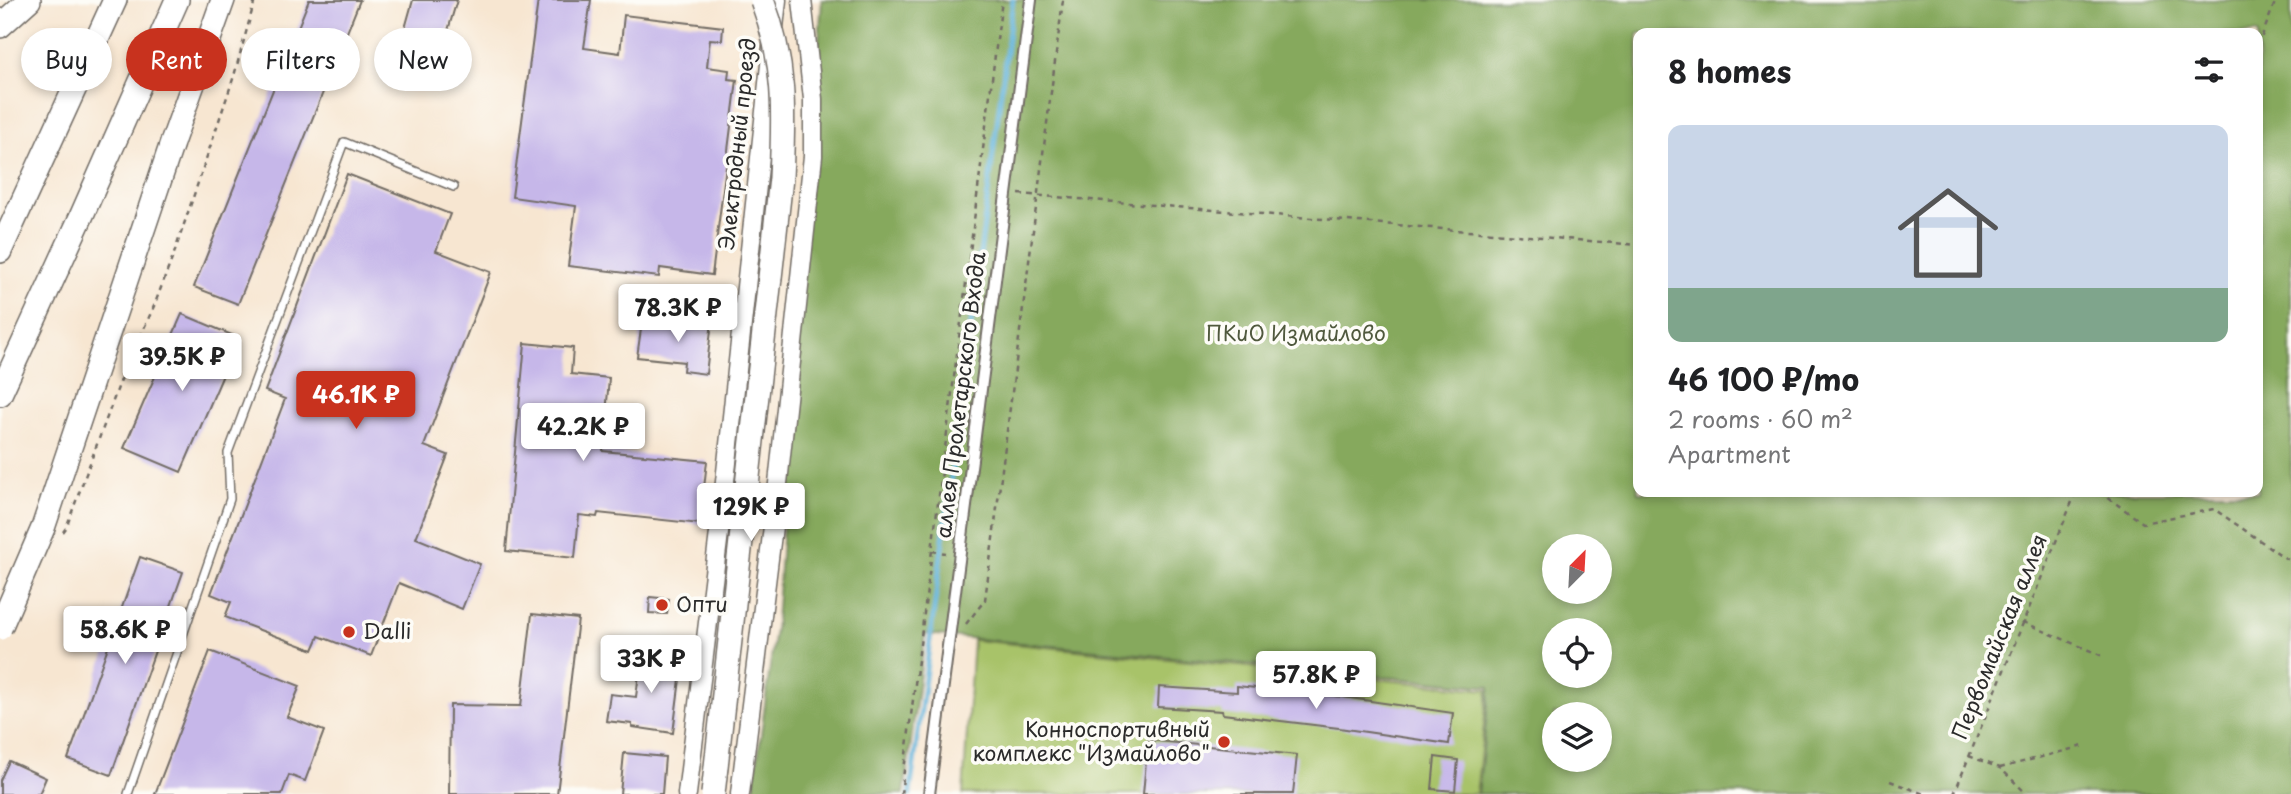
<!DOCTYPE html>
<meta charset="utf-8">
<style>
:root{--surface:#fff;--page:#f6f6f6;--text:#202124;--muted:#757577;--line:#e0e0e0;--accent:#c8321e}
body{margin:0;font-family:"Playpen Sans",sans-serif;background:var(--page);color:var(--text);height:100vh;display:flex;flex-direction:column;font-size:26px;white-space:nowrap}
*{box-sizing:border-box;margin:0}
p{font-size:23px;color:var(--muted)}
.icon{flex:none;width:38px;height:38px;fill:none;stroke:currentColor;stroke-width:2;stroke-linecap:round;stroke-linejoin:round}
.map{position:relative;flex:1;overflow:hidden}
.details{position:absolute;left:1633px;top:28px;width:630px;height:469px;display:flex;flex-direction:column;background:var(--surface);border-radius:14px;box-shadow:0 4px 10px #0003}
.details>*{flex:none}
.top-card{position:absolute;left:21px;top:28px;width:665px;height:63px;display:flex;gap:14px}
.needle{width:46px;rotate:24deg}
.controls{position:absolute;left:1542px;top:534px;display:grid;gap:14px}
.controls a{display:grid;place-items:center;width:70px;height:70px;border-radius:50%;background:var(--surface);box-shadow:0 4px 10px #0003;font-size:35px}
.price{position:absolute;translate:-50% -60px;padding:0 16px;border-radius:7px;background:#fff;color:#222;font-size:23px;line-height:46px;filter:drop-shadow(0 2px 4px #0008)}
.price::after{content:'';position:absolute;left:50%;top:42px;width:21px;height:16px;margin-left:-10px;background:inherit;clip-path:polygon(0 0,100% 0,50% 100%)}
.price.selected{background:var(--accent);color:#fff}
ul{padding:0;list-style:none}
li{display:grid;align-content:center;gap:14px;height:371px;padding:0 35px}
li+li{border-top:2px solid var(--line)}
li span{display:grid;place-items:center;height:217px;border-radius:14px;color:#555}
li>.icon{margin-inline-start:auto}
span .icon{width:126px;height:126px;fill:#fffc;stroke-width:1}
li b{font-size:30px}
h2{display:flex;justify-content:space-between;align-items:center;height:84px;padding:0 35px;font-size:30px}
.chip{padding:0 24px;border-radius:32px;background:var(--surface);box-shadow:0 4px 10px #0003;font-size:24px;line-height:63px}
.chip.selected{background:var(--accent);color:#fff}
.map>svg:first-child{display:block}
.green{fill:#a8c369;stroke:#6a774a;stroke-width:2}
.forest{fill:#86a95d;stroke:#586a44;stroke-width:2;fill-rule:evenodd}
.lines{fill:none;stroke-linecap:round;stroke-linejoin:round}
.stream{stroke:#5db1d9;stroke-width:5}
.building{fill:#c6b7e9}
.service-casing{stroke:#726c65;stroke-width:10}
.pedestrian-casing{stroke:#726c65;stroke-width:14}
.tertiary-casing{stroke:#726c65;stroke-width:21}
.primary-casing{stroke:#726c65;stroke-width:26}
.path{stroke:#726c65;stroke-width:2.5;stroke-dasharray:5 5;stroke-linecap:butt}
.service{stroke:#fff;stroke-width:7}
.pedestrian{stroke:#fff;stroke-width:10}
.tertiary{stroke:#fff;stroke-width:18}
.primary{stroke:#fff;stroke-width:23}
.primary-bridge-casing{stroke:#726c65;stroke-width:26;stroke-linecap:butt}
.primary-bridge{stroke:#fff;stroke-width:23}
.poi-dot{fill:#c8321e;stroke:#fdfcf7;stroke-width:2.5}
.labels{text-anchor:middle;stroke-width:7;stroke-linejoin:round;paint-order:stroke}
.street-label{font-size:21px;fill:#2b2b2b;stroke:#fdfcf7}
.park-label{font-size:21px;fill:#50593e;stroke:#fdfcf7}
.poi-label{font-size:21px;fill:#2b2b2b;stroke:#fdfcf7;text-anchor:start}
</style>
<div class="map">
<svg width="2291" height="794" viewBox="0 0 2291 794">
<rect width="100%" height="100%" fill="#fdfcf7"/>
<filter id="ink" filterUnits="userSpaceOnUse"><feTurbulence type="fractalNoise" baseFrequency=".0143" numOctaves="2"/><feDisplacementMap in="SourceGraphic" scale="14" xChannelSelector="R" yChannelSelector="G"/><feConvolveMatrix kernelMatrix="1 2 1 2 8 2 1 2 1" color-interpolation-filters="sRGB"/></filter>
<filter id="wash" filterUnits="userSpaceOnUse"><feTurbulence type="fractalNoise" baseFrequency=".00686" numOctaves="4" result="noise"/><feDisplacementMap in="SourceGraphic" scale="28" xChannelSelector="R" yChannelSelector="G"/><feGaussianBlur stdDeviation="1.57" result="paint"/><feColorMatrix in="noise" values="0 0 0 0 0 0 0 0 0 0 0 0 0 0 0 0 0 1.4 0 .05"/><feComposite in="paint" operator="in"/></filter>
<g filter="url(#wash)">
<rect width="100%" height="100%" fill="#f7e6d1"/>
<!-- green -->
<path class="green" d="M973,640L1488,690L1476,794H963Z"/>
<!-- forest -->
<path class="forest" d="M822,0H2291V794H1478L1490,687L925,634L904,794H753L776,622ZM1638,33H2258V492H1638ZM1554,546H1600V592H1554ZM1554,630H1600V676H1554ZM1554,714H1600V760H1554Z"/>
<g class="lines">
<!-- stream -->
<path class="stream" d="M910,794L1013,0"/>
</g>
<g id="blocks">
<!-- building -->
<g class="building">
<path d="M309,0H360L238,304L194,287Z"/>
<path d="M413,0H457L444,44L404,32Z"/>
<path d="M538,0H591L584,48L620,53L624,15L723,27L722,40L710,39L707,67L729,70L728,79L737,80L712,275L660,268L659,277L568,266L576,206L512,197Z"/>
<path d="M347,174L450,214L436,251L491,272L424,446L448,455L416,538L480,564L462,609L399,583L371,656L319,636L313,650L225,617L231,602L211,594L285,399L265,391Z"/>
<path d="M182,314L239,338L181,472L124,448Z"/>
<path d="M690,318L712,321L706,374L683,371L684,362L637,357L642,322L688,328Z"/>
<path d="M525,343L573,348L571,374L609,378L603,451L707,461L700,524L598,513L597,517L579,515L575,558L506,551Z"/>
<path d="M140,557L183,572L111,775L68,759Z"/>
<path d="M650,597L669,599L667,614L649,613Z"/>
<path d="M532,614L578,619L557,794H449L450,705L521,706Z"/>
<path d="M642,650L683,656L673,733L632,727V724L606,721L610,694L636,697Z"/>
<path d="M210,651L300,686L287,717L324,731L305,781L289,775L282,794H155Z"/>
<path d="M1237,686L1343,697L1453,713L1449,744L1339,728L1223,714L1222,711L1158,707L1159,687L1237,692Z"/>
<path d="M1148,740L1297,755L1293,794H1143Z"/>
<path d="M624,753L665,757L662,794H620Z"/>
<path d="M1435,757L1458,760L1455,791L1432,789Z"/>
<path d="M9,761L46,778L39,794H0V780Z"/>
</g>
</g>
</g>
<g filter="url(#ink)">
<use href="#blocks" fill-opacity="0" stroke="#726c65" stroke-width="2"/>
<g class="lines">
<defs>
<path id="service" d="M128,794L230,499L228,453L344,142L454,187"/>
<path id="pedestrian" d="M929,794L1031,0"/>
<g id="tertiary">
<path d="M687,794L723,500L777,0"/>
<path d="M740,794L776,502L813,156V99L802,0"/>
</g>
<g id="primary">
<path d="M0,26L29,0"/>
<path d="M172,143L223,0"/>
<path d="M0,251L115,0"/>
<path d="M0,394L81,217L177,0"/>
</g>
</defs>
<!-- service casing -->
<use href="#service" class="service-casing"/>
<!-- pedestrian casing -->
<use href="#pedestrian" class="pedestrian-casing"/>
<!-- tertiary casing -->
<use href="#tertiary" class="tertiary-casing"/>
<!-- primary casing -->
<use href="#primary" class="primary-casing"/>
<!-- path -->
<g class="path">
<path d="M2258,46L2276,0"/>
<path d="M1019,194L1638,245"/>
<path d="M964,294L979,296"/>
<path d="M2100,492L2143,523L2214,509L2291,562"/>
<path d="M63,532L66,528L120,382L154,306L175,251L234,76L255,0"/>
<path d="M932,551L946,553"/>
<path d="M2023,622L2105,657"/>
<path d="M966,624L985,600L1063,0"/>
<path d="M1969,756L2000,768L2027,794"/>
<path d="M2000,768L2083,746"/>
<path d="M1890,781L1924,794"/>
<path d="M901,794L1002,0"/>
<path d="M1954,794L2076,492"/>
</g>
<!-- service -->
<use href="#service" class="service"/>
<!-- pedestrian -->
<use href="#pedestrian" class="pedestrian"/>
<!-- tertiary -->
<use href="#tertiary" class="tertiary"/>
<!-- primary -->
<use href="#primary" class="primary"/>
<defs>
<g id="primary-bridge">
<path d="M0,628L43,528L172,143"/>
<path d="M713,794L781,178C784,114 786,62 762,0"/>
</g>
</defs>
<!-- primary-bridge casing -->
<use href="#primary-bridge" class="primary-bridge-casing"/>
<!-- primary-bridge -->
<use href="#primary-bridge" class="primary-bridge"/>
</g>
</g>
<!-- markers -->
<g class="poi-dot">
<circle cx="662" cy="605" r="7"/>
<circle cx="349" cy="632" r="7"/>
<circle cx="1224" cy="742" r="7"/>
</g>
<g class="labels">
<!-- street labels -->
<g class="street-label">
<text transform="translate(738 144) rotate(-84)" y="7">Электродный проезд</text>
<text transform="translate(961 395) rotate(-83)" y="7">аллея Пролетарского Входа</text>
<text transform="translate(2000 637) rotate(-68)" y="7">Первомайская аллея</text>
</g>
<!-- park labels -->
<g class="park-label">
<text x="1296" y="341">ПКиО Измайлово</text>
</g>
<!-- poi labels -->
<g class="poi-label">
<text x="676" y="612">Опти</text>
<text x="363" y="639">Dalli</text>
<text x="1210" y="737" text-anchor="end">Конноспортивный<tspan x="1210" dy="24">комплекс "Измайлово"</tspan></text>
</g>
</g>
</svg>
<div class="controls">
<a><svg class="needle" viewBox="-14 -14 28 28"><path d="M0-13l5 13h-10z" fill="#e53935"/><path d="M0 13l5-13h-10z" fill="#757577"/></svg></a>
<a><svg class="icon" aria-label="locate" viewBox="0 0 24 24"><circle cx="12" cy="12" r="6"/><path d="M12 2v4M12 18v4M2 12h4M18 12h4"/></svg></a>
<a><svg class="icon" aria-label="layers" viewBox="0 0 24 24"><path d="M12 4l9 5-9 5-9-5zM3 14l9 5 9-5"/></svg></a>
</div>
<b class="price" style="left:678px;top:344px">78.3K ₽</b>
<b class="price" style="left:182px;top:393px">39.5K ₽</b>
<b class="price selected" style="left:356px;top:431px">46.1K ₽</b>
<b class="price" style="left:583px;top:463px">42.2K ₽</b>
<b class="price" style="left:751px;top:543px">129K ₽</b>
<b class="price" style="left:125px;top:666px">58.6K ₽</b>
<b class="price" style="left:651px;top:695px">33K ₽</b>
<b class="price" style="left:1316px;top:711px">57.8K ₽</b>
<div class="top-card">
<a class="chip">Buy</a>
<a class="chip selected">Rent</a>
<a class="chip">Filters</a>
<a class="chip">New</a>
</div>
<section class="details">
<h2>8 homes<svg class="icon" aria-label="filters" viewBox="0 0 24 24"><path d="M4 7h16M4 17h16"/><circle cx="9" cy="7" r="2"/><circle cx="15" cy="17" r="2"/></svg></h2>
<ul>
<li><span style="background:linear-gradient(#c9d6e8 75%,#7fa58c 0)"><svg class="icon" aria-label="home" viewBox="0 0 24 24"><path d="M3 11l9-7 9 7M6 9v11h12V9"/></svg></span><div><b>46 100 ₽/mo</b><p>2 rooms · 60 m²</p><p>Apartment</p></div></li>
</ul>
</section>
</div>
